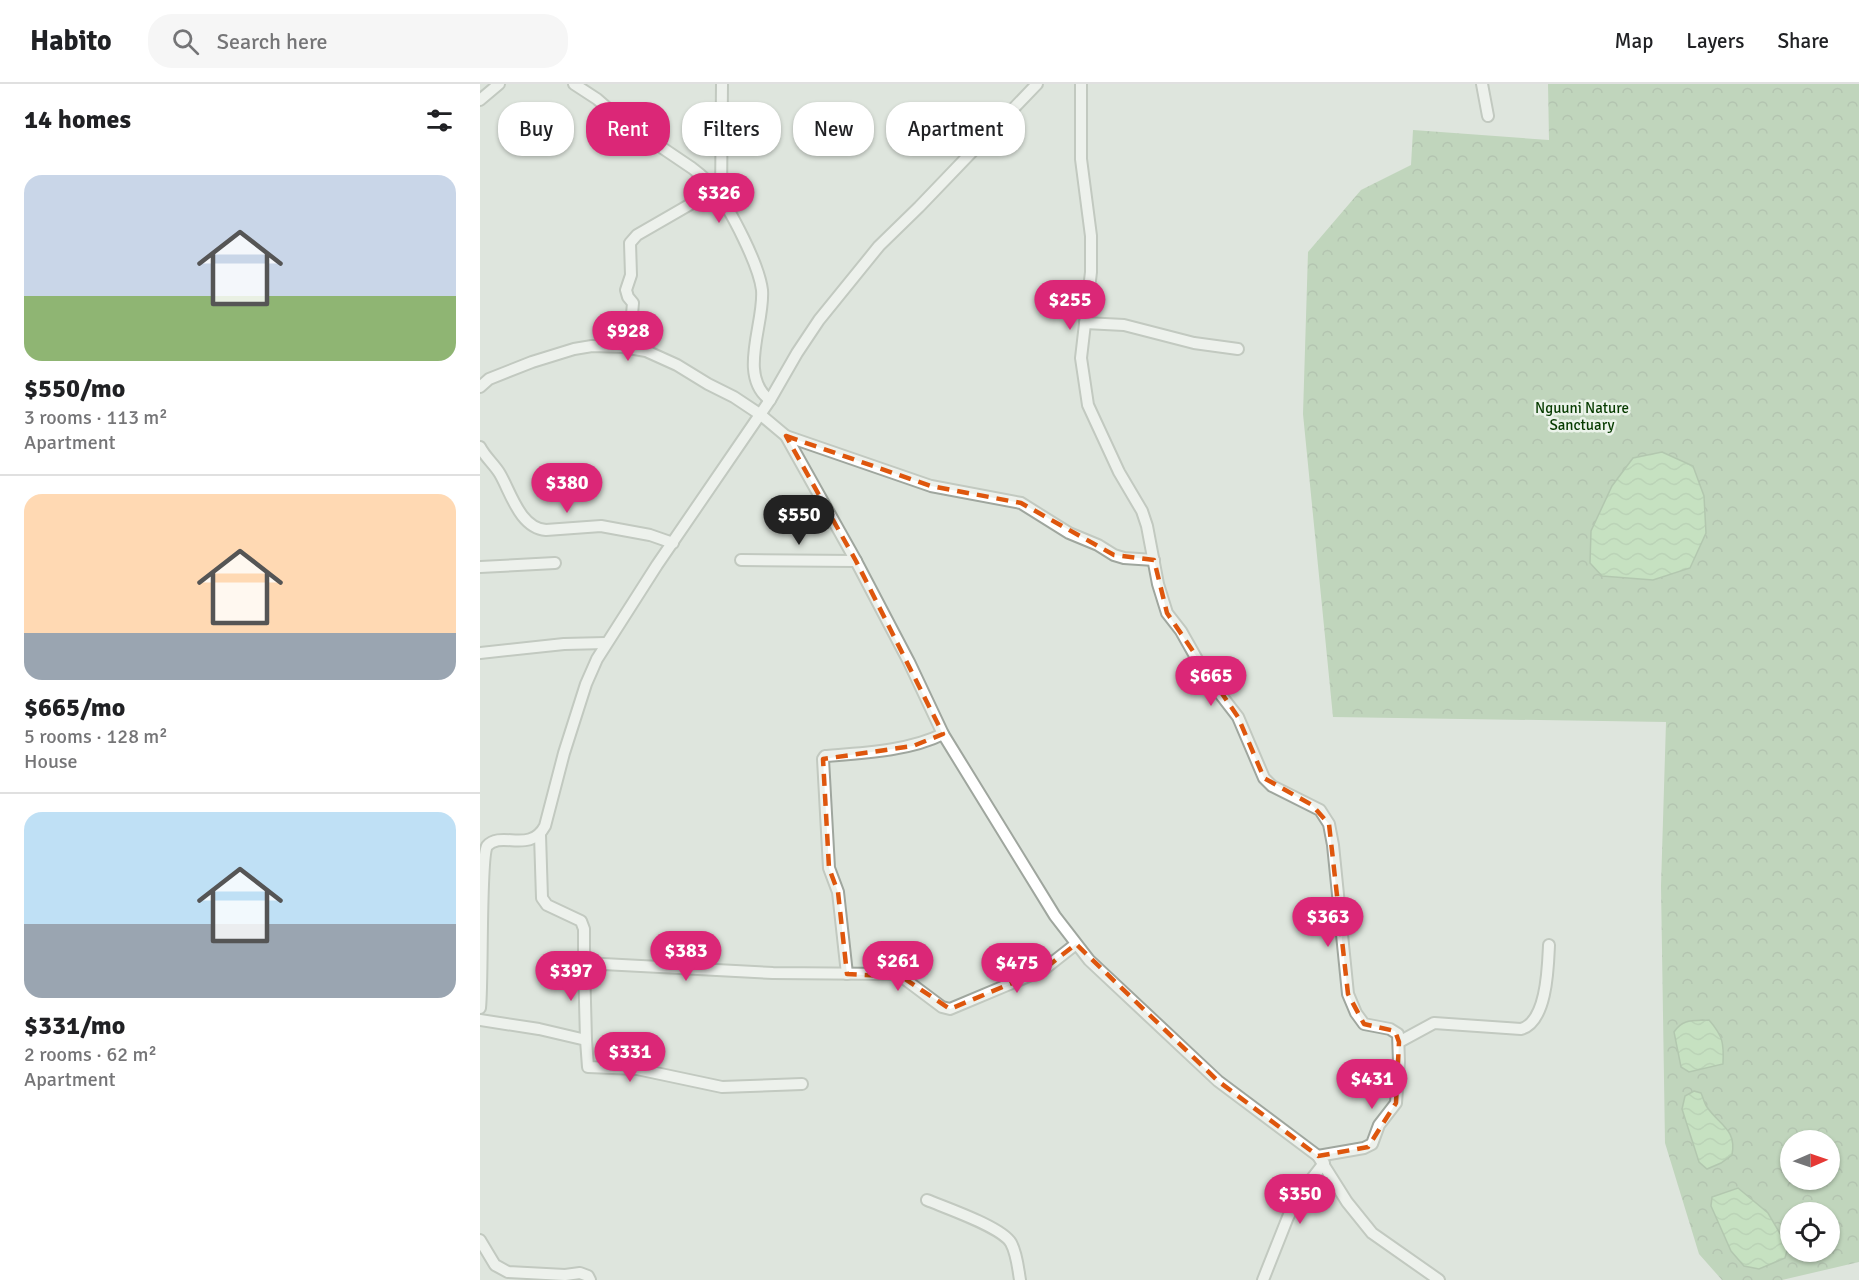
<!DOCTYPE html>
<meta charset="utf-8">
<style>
:root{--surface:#fff;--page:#f6f6f6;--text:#202124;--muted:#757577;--line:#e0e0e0;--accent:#db2777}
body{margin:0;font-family:Signika,sans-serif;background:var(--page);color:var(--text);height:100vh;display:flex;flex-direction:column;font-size:22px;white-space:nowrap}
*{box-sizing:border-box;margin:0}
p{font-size:20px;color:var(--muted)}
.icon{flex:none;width:33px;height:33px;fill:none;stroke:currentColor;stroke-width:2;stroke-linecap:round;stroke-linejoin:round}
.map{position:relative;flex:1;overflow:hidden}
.details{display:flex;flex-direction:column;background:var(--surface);width:480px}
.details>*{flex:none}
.top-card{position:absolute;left:18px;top:18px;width:570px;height:54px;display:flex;gap:12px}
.needle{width:39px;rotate:88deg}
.controls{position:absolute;left:1300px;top:1046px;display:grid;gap:12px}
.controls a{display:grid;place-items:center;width:60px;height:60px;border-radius:50%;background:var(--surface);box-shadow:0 2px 4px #0004;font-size:30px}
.price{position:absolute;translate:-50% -51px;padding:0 14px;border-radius:21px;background:var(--accent);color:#fff;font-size:20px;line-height:39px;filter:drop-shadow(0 2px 3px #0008)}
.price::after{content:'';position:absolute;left:50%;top:36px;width:18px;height:14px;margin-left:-9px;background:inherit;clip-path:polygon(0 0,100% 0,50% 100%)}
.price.current{background:#222;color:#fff}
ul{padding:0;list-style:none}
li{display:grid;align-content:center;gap:12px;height:318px;padding:0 24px}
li+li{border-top:2px solid var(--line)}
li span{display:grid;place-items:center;height:186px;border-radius:18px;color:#555}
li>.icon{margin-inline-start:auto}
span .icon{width:108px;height:108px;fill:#fffc;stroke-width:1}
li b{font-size:26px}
h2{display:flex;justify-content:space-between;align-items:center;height:72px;padding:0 24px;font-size:26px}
.pill{padding:0 21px;border-radius:24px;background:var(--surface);box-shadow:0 2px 4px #0004;font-size:21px;line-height:54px}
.pill.current{background:var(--accent);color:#fff}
header{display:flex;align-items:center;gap:36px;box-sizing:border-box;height:84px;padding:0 30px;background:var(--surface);border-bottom:2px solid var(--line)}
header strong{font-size:28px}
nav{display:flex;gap:33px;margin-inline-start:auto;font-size:21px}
.search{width:420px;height:54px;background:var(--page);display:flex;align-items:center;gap:15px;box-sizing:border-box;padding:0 21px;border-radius:24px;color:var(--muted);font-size:22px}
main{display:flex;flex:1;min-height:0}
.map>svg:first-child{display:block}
.park{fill:url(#park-crowns);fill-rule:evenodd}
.water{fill:url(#water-waves);stroke:#7ea379;stroke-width:1.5}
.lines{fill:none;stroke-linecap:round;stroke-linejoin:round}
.minor-casing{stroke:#9fa69e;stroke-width:14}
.minor{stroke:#fff;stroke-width:10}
.marked{fill:none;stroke:#de560d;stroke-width:4.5;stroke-dasharray:12 8;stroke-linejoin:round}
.labels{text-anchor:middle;stroke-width:5;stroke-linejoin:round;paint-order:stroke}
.park-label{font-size:15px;fill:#073b00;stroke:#ebf3ea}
</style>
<header>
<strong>Habito</strong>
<div class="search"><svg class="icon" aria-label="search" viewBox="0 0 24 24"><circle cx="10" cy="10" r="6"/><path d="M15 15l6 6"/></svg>Search here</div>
<nav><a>Map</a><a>Layers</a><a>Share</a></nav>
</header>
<main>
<section class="details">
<h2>14 homes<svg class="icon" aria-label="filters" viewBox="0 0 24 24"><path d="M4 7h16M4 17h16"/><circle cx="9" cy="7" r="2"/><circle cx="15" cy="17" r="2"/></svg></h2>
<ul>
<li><span style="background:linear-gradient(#c9d6e8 65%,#8fb573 0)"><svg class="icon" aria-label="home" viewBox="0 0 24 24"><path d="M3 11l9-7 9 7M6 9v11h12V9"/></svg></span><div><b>$550/mo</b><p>3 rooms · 113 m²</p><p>Apartment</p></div></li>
<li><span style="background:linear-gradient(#ffd9b3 75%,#9aa5b1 0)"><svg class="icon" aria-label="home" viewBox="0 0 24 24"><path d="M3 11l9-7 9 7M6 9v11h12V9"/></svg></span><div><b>$665/mo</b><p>5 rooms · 128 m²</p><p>House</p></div></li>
<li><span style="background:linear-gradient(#bfe0f5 60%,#9aa5b1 0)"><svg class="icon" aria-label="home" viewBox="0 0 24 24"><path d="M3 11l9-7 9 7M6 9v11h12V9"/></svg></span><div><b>$331/mo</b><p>2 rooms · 62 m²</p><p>Apartment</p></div></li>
</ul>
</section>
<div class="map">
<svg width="1379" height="1196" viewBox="0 0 1379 1196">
<defs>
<pattern id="park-crowns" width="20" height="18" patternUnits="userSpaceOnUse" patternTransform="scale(1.5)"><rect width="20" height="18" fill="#9cc096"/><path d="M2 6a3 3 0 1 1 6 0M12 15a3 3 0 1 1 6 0" fill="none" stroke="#7f9c7a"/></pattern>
<pattern id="water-waves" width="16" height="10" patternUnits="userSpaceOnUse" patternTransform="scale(1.5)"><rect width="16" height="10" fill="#a8dba0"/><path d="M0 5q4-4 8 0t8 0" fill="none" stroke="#90bc89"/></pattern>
</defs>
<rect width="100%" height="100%" fill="#dee5dd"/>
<!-- park -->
<path class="park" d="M1068,0H1379V1178L1302,1196H1242L1219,1170L1185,1059L1181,802L1186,638L853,633L823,330L828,168L881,106L931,81L933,46L1069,56ZM1311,1056H1350V1095H1311ZM1311,1128H1350V1167H1311Z"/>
<!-- water -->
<g class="water">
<path d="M1182,368L1213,382L1224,412L1226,449L1210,484L1173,496L1122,492L1110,479L1111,447L1132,402L1153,374Z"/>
<path d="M1229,936C1243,952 1244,959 1243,980L1209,988L1201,983L1194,948C1203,934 1214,937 1229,936Z"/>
<path d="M1214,1007L1221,1009C1223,1013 1224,1019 1227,1023C1239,1041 1257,1045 1252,1071L1241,1079L1227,1085L1219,1078L1202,1025L1205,1012Z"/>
<path d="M1258,1104L1288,1129L1308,1163L1305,1174L1279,1185L1264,1182L1251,1167L1231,1122L1232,1113Z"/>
</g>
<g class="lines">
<defs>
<g id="minor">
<path d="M94,0L117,15L141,36L212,84C220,90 229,97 235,106C251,126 279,181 282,206C285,239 257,292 290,316"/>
<path d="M601,0V75L611,152V188L601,274L608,321L639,388L662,427L667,442L678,500L687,529L701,547L727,593L758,633L784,694L792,702L840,726L849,740L853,761L868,910L876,929L884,940L910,945L918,950L919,978L916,1019L899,1041L892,1060L884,1064L838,1072"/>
<path d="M1002,0L1008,32"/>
<path d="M0,16L19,0"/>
<path d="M241,114L242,0"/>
<path d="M605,239L644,241L714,259L758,265"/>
<path d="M149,264L153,219L148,213L146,206L151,191L150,159L157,151L235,106"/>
<path d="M0,303L9,295L52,278L94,265L112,262L143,263L166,267L197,281L228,300L254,313L281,331L306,352L376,477L429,578L463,650L575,832L609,876L738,997L838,1072L867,1118L892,1149L959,1196"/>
<path d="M306,352L451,402L541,419L589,449L618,461L634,471L644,474L674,476"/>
<path d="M0,363C5,373 14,380 20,390C31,409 40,444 66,446L121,442L170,451L193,459"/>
<path d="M261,476L376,477"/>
<path d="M0,483L75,479"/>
<path d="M0,569L84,560L126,559"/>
<path d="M60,751L62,814L67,821L101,837L104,845V879L293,889L412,890L422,893L462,923L470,925L563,886L596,860"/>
<path d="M104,879L106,956"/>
<path d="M367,890L358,808L349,784L343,675L345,672C383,669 429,667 463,650"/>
<path d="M0,924C3,897 0,775 7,762C21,746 50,770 65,742L84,669L106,600L117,575L177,481L290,316L317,269L339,236L399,162L439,123L557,0"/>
<path d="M0,936L59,945L106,956L108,983L157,985L242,1003L322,1000"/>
<path d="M919,958L954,939L1041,945C1067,938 1068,883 1069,861"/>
<path d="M447,1116C466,1124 522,1143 531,1159C537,1170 538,1184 540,1196"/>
<path d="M0,1156L15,1181L28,1188L85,1191L100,1189L108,1192L110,1196"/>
<path d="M783,1196L808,1133L819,1111L844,1079"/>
</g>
</defs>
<!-- minor casing -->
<use href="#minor" class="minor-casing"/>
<!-- minor -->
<use href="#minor" class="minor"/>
</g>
<!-- marked area -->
<path d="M0 0H1379V1196H0ZM306,352L451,402L541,419L634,471L674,476L687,529L758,633L784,694L832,721L849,740L868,910L884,940L915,947L919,958L916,1019L888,1063L838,1072L738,997L596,860L563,886L470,925L422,893L367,890L358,808L349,784L343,675L433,662L463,650L376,477Z" fill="#dee5dd" fill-opacity=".55" fill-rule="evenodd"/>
<path class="marked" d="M306,352L451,402L541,419L634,471L674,476L687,529L758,633L784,694L832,721L849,740L868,910L884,940L915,947L919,958L916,1019L888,1063L838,1072L738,997L596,860L563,886L470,925L422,893L367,890L358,808L349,784L343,675L433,662L463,650L376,477Z"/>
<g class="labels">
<!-- park labels -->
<g class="park-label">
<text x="1102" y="329">Nguuni Nature<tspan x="1102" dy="17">Sanctuary</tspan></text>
</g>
</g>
</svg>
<div class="controls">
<a><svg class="needle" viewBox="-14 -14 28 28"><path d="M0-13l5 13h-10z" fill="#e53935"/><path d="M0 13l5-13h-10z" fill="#757577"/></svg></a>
<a><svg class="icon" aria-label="locate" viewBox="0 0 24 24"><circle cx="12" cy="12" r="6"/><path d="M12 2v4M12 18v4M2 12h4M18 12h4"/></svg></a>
</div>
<b class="price" style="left:239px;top:140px">$326</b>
<b class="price" style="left:590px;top:247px">$255</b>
<b class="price" style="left:148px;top:278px">$928</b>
<b class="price" style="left:87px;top:430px">$380</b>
<b class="price current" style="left:319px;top:462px">$550</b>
<b class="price" style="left:731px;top:623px">$665</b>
<b class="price" style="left:848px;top:864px">$363</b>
<b class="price" style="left:206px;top:898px">$383</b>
<b class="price" style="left:418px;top:908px">$261</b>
<b class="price" style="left:537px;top:910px">$475</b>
<b class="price" style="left:91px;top:918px">$397</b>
<b class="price" style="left:150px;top:999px">$331</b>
<b class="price" style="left:892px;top:1026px">$431</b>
<b class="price" style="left:820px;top:1141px">$350</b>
<div class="top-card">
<a class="pill">Buy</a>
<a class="pill current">Rent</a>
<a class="pill">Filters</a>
<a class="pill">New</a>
<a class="pill">Apartment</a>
</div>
</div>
</main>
